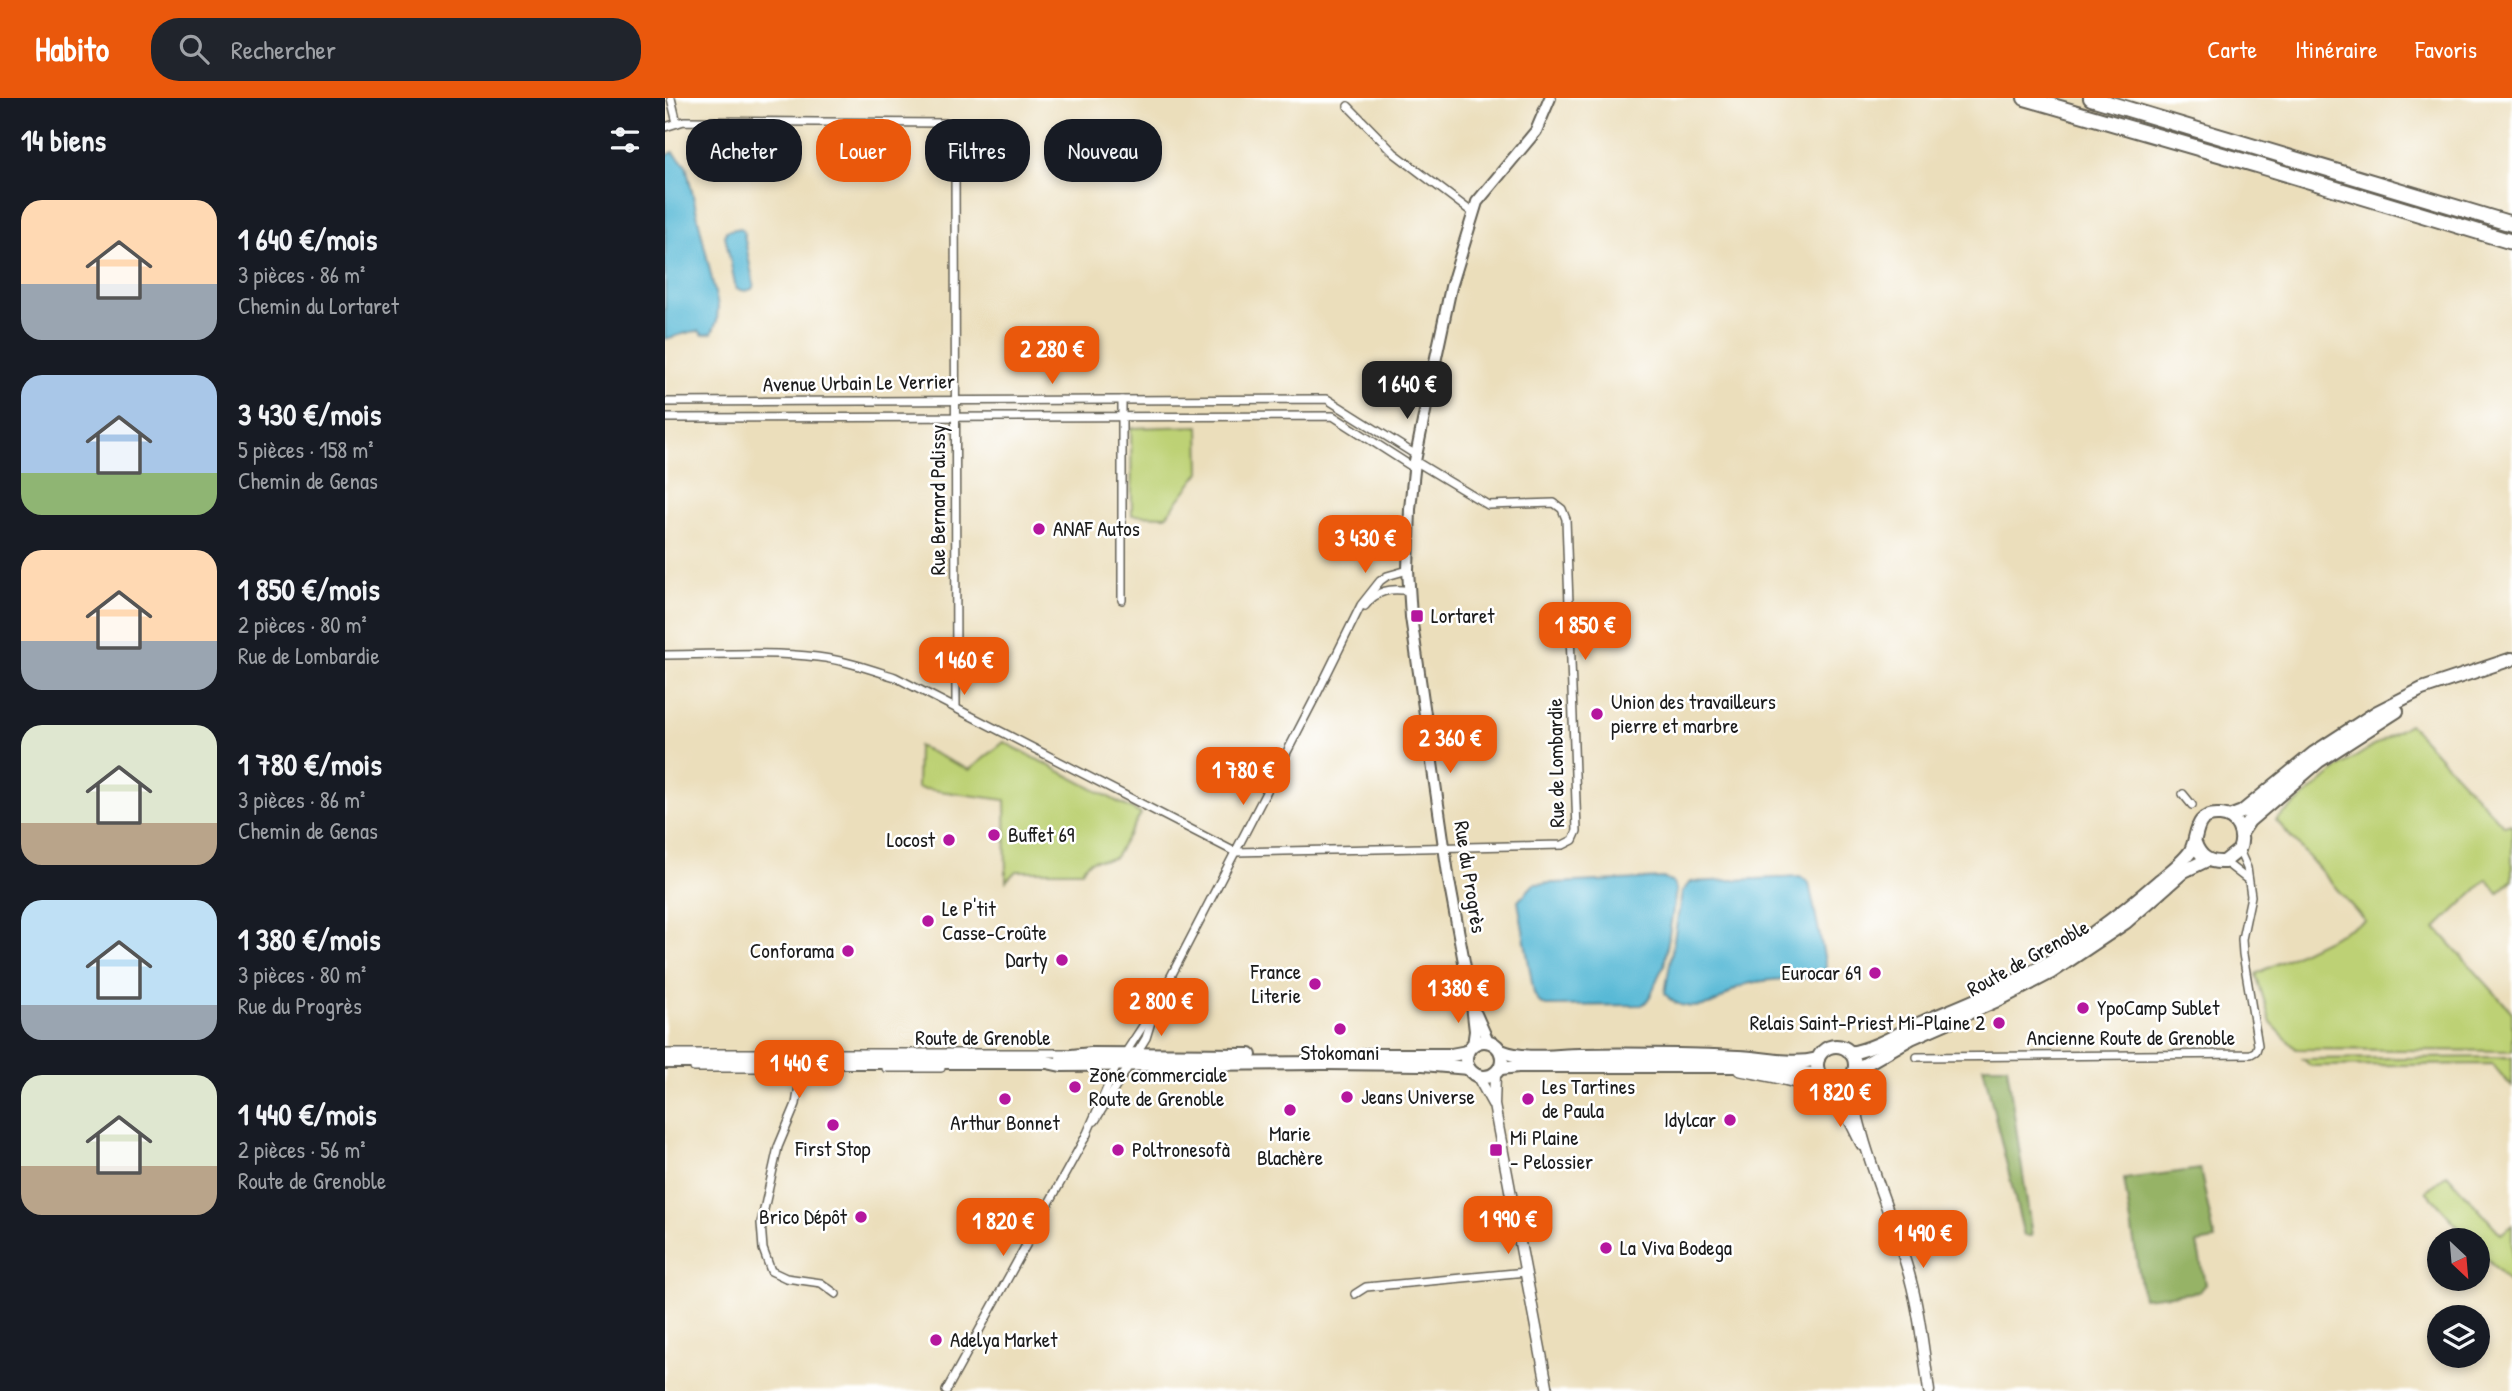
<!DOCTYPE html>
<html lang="fr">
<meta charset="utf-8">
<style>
:root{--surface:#171b24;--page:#20242c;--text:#f1f3f6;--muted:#9ea1a6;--accent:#ea580c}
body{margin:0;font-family:"Patrick Hand",sans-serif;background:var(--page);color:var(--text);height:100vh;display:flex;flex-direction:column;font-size:26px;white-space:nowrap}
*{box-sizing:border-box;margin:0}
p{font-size:23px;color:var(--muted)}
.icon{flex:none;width:38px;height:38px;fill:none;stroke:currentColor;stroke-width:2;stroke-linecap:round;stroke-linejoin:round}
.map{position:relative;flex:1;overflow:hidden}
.side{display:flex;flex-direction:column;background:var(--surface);width:665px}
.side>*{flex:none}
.guide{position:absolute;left:21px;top:21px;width:665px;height:63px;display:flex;gap:14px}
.needle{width:46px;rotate:154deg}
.tools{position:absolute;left:1762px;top:1130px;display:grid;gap:14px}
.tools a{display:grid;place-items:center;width:63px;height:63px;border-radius:50%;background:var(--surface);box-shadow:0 4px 10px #0003;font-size:35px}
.price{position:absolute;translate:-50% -60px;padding:0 16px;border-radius:14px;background:var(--accent);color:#fff;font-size:23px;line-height:46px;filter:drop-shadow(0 2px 4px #0008)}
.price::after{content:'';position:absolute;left:50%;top:42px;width:21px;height:16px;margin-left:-10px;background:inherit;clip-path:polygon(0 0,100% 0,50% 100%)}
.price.on{background:#222;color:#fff}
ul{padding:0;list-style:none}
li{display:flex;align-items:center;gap:21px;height:175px;padding:0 21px}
li span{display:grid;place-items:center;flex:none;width:196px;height:140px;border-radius:21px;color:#555}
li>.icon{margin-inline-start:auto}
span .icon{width:84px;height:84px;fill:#fffc;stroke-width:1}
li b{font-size:30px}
h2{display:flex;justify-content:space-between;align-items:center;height:84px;padding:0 21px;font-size:30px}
.pill{padding:0 24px;border-radius:28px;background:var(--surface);box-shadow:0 4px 10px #0003;font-size:24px;line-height:63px}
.pill.on{background:var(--accent);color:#fff}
header{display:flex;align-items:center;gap:42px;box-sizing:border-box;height:98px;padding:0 35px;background:var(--accent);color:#fff}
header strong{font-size:33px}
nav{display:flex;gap:38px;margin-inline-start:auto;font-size:24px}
.search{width:490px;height:63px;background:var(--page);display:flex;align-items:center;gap:18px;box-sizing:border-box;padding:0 24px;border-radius:28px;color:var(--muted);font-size:26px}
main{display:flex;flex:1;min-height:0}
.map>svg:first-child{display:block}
.green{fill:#bdd174;stroke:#6c7648;stroke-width:2}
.forest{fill:#96b366;stroke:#596841;stroke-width:2}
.water{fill:#58b9d6;stroke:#3a6a79;stroke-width:2}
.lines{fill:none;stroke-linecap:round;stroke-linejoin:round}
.minor-casing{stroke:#646054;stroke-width:10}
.tertiary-casing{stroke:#646054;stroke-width:13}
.secondary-casing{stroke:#646054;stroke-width:14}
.primary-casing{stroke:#646054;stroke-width:16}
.motorway-casing{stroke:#646054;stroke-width:18}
.minor{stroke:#fff;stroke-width:7}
.tertiary{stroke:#fff;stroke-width:10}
.secondary{stroke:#fff;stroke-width:10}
.primary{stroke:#fff;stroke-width:12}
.motorway{stroke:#fff;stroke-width:14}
.poi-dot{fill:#b5179e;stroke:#fff;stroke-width:2.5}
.labels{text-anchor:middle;stroke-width:5;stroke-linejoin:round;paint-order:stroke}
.street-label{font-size:21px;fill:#1c1c1c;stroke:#fff}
.poi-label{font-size:21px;fill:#1c1c1c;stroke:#fff;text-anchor:start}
</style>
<header>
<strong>Habito</strong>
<div class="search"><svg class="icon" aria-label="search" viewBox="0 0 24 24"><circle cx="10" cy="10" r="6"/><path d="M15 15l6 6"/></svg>Rechercher</div>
<nav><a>Carte</a><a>Itinéraire</a><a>Favoris</a></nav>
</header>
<main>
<section class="side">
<h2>14 biens<svg class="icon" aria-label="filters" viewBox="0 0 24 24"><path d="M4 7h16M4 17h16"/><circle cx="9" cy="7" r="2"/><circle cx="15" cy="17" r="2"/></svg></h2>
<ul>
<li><span style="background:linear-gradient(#ffd9b3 60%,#9aa5b1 0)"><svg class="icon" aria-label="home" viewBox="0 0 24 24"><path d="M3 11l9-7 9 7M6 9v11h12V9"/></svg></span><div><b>1 640 €/mois</b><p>3 pièces · 86 m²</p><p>Chemin du Lortaret</p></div></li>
<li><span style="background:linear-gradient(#a9c7e8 70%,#8fb573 0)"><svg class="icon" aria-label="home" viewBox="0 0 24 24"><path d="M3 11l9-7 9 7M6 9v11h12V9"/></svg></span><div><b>3 430 €/mois</b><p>5 pièces · 158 m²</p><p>Chemin de Genas</p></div></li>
<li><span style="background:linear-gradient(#ffd9b3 65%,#9aa5b1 0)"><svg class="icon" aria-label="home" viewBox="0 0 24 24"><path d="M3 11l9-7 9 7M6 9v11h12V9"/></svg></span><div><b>1 850 €/mois</b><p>2 pièces · 80 m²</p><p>Rue de Lombardie</p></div></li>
<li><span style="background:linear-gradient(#dfe7d0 70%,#b9a48a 0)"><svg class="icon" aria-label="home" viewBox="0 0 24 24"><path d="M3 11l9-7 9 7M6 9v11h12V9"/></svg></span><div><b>1 780 €/mois</b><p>3 pièces · 86 m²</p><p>Chemin de Genas</p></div></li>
<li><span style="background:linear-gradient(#bfe0f5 75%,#9aa5b1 0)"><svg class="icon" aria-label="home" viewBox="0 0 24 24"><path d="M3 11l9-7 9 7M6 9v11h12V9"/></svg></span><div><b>1 380 €/mois</b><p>3 pièces · 80 m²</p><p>Rue du Progrès</p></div></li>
<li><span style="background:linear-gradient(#dfe7d0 65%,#b9a48a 0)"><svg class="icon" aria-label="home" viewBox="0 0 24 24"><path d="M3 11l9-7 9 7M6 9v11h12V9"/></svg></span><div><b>1 440 €/mois</b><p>2 pièces · 56 m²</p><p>Route de Grenoble</p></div></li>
</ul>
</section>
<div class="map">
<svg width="1847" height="1293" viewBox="0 0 1847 1293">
<rect width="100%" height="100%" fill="#fff"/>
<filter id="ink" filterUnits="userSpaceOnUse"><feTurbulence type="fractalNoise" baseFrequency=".0143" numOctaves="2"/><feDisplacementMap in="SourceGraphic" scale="14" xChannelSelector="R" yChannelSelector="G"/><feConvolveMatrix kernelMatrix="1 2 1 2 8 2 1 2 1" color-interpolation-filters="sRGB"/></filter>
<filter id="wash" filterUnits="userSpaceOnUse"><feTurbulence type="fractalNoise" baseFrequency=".00686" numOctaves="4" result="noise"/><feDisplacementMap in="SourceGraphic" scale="28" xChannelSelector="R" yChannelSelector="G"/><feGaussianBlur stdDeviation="1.57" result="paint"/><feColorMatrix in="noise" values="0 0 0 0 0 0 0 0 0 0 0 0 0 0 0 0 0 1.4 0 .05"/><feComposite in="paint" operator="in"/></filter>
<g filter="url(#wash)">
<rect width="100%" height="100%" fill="#ebdebb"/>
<!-- green -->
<g class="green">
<path d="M534,328L535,374L501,418L467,417L466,330Z"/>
<path d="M1744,626L1839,728L1847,726V782L1833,795L1822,781L1771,830L1847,914V953L1631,951L1606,925L1591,876L1700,823L1611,722L1676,668Z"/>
<path d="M339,644L476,716L450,759C437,766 425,755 417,773H351L341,783L340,702L252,690L253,648L304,672Z"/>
<path d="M1847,959V989L1827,966L1646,968L1638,961Z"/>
<path d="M1782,1076L1836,1136L1847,1127V1188L1813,1150V1143H1806L1761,1093Z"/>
</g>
<!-- forest -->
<g class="forest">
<path d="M1318,968H1342L1367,1138H1359Z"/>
<path d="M1535,1071L1550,1142L1532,1145L1540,1186L1534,1194L1478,1200L1459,1081Z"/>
</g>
<!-- water -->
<g class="water">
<path d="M8,54L21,67L53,208L52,223L47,235L38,237L34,233C23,233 11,239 0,241V59Z"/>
<path d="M75,130L78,132L89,187L87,191L81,193L71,191L60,137L61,133Z"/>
<path d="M1136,779L1144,785L1161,868L1160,876L1154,879C1131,881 1105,880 1082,886C1069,889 1061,899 1049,905C1034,911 1009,911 1000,895L1017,794L1025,784Z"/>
<path d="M998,780L1008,785L1011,792L999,869C989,880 990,899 977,907L881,908L874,904L869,896L853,803L869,786Z"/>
</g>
</g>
<g filter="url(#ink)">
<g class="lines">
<defs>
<g id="minor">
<path d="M6,0L12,25"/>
<path d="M683,8L729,55L808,115"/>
<path d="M0,29L19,23L280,25L288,31L290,42L291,610"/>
<path d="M457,302V502"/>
<path d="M0,304L662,301L751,357"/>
<path d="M0,320L668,318L749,370"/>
<path d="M700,508C711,492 726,490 744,493"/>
<path d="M0,557C50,557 102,553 152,559C179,562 205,571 230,579L570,754L898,747L908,742L912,733L901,421L897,411L889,405L823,407L750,363"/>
<path d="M1518,696L1527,707"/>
<path d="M1560,764L1583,782"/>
<path d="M0,955H401"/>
<path d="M459,957L489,911L653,594L696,507L715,483L722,478L743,472"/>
<path d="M1252,959L1586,956L1591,953L1593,947L1578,856L1577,841L1586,798L1582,770L1574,752"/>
<path d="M29,970H136"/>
<path d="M125,970L134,988L148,970"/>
<path d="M221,970H276"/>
<path d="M134,988L131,1006L113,1049L96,1125L98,1151L106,1173L121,1180L156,1185L171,1196"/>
<path d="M430,1023L481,940L489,914"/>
<path d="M420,1040L452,967"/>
<path d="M690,1196L701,1189L861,1174"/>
<path d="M281,1293L422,1036"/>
</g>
<g id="tertiary">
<path d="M1074,972C1106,979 1152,984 1175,1009C1185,1019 1190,1035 1197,1047"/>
<path d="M830,976L829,1007L883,1293"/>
<path d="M813,979L828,1006"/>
<path d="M1185,980C1194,1045 1222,1104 1241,1166C1254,1207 1258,1250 1264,1293"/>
<path d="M1169,986L1178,998L1185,1016"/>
</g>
<g id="secondary">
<path d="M811,916L823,943"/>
<path d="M808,947L810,933L807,907L784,783L746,519L743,472L745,411L750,363L770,264L786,189L812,104L871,33L885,0"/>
</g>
<g id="primary">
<path d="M1564,719L1577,714L1649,655L1712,614L1757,591L1847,561"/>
<path d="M1576,735L1584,723L1654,663L1732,613"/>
<circle cx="819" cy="961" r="18"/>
<circle cx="1171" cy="967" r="19"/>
<path d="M836,953C861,963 890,957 916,957C968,956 1021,957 1073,959C1101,960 1126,968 1153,961"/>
<path d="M1185,955C1212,950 1234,935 1258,924C1284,913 1311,903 1336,890C1394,862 1446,825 1494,783C1505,774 1517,765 1525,754C1534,740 1527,715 1555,717C1573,718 1580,737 1574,752L1559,764C1544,765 1535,759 1530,745"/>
<path d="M701,957H786L802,954"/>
<path d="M397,959L426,956L585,957"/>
<path d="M0,964H382L396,967L659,965L758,966L803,970"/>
<path d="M836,970L853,968H1082L1155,977"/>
<path d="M1190,972L1246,940L1335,901L1385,875L1461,824L1519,773L1542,762"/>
</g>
<g id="motorway">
<path d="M1360,0L1592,67L1847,144"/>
<path d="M1426,0L1847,126"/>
</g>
</defs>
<!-- minor casing -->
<use href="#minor" class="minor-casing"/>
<!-- tertiary casing -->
<use href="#tertiary" class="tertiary-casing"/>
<!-- secondary casing -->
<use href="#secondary" class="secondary-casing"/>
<!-- primary casing -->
<use href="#primary" class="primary-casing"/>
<!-- motorway casing -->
<use href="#motorway" class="motorway-casing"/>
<!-- minor -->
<use href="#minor" class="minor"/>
<!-- tertiary -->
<use href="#tertiary" class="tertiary"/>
<!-- secondary -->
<use href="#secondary" class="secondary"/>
<!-- primary -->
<use href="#primary" class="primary"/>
<!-- motorway -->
<use href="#motorway" class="motorway"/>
</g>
</g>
<!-- markers -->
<g class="poi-dot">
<circle cx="374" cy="431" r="7"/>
<rect x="745" y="511" width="14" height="14" rx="3.5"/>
<circle cx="932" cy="616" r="7"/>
<circle cx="329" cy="737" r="7"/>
<circle cx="284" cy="742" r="7"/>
<circle cx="263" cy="823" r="7"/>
<circle cx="183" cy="853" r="7"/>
<circle cx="397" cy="862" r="7"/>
<circle cx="1210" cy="875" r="7"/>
<circle cx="650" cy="886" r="7"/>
<circle cx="1418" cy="910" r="7"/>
<circle cx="1334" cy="925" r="7"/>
<circle cx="675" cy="931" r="7"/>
<circle cx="410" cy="989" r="7"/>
<circle cx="682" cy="999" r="7"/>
<circle cx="340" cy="1001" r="7"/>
<circle cx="863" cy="1001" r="7"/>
<circle cx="625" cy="1012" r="7"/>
<circle cx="1065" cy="1022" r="7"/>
<circle cx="168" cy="1027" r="7"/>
<circle cx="453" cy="1052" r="7"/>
<rect x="824" y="1045" width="14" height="14" rx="3.5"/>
<circle cx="196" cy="1119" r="7"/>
<circle cx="941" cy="1150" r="7"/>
<circle cx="271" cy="1242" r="7"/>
</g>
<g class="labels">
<!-- street labels -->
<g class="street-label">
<text transform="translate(194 285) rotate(-1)" y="7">Avenue Urbain Le Verrier</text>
<text transform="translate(273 402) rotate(-90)" y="7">Rue Bernard Palissy</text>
<text transform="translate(891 665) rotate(-91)" y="7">Rue de Lombardie</text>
<text transform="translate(805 779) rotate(81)" y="7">Rue du Progrès</text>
<text transform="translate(1363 860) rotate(-29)" y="7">Route de Grenoble</text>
<text x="318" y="947">Route de Grenoble</text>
<text x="1466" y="947">Ancienne Route de Grenoble</text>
</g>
<!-- poi labels -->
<g class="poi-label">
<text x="388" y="438">ANAF Autos</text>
<text x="766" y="525">Lortaret</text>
<text x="946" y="611">Union des travailleurs<tspan x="946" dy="24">pierre et marbre</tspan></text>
<text x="343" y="744">Buffet 69</text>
<text x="270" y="749" text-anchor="end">Locost</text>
<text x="277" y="818">Le P'tit<tspan x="277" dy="24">Casse-Croûte</tspan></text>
<text x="169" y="860" text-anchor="end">Conforama</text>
<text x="383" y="869" text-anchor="end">Darty</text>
<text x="636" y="881" text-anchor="end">France<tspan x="636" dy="24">Literie</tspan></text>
<text x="1196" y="882" text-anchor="end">Eurocar 69</text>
<text x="1432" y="917">YpoCamp Sublet</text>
<text x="1320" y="932" text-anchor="end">Relais Saint-Priest Mi-Plaine 2</text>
<text x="675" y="962" text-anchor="middle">Stokomani</text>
<text x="424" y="984">Zone commerciale<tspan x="424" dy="24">Route de Grenoble</tspan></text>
<text x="877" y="996">Les Tartines<tspan x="877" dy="24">de Paula</tspan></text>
<text x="696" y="1006">Jeans Universe</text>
<text x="1051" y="1029" text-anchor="end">Idylcar</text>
<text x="340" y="1032" text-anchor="middle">Arthur Bonnet</text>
<text x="625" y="1043" text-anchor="middle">Marie<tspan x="625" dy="24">Blachère</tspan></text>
<text x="845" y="1047">Mi Plaine<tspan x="845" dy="24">- Pelossier</tspan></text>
<text x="168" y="1058" text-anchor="middle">First Stop</text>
<text x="467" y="1059">Poltronesofà</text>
<text x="182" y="1126" text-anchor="end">Brico Dépôt</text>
<text x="955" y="1157">La Viva Bodega</text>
<text x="285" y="1249">Adelya Market</text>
</g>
</g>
</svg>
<div class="tools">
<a><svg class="needle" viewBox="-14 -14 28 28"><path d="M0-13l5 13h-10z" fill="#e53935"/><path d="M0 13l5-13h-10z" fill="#9ea1a6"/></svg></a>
<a><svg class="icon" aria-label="layers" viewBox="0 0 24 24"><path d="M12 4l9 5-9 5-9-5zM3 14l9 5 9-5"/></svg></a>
</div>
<b class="price" style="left:387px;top:288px">2 280 €</b>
<b class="price on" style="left:742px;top:323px">1 640 €</b>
<b class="price" style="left:700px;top:477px">3 430 €</b>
<b class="price" style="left:920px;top:564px">1 850 €</b>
<b class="price" style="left:299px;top:599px">1 460 €</b>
<b class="price" style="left:785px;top:677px">2 360 €</b>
<b class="price" style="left:578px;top:709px">1 780 €</b>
<b class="price" style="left:793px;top:927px">1 380 €</b>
<b class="price" style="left:496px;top:940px">2 800 €</b>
<b class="price" style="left:134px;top:1002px">1 440 €</b>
<b class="price" style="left:1175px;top:1031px">1 820 €</b>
<b class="price" style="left:843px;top:1158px">1 990 €</b>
<b class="price" style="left:338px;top:1160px">1 820 €</b>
<b class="price" style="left:1258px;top:1172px">1 490 €</b>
<div class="guide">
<a class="pill">Acheter</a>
<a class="pill on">Louer</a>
<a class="pill">Filtres</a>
<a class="pill">Nouveau</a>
</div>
</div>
</main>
